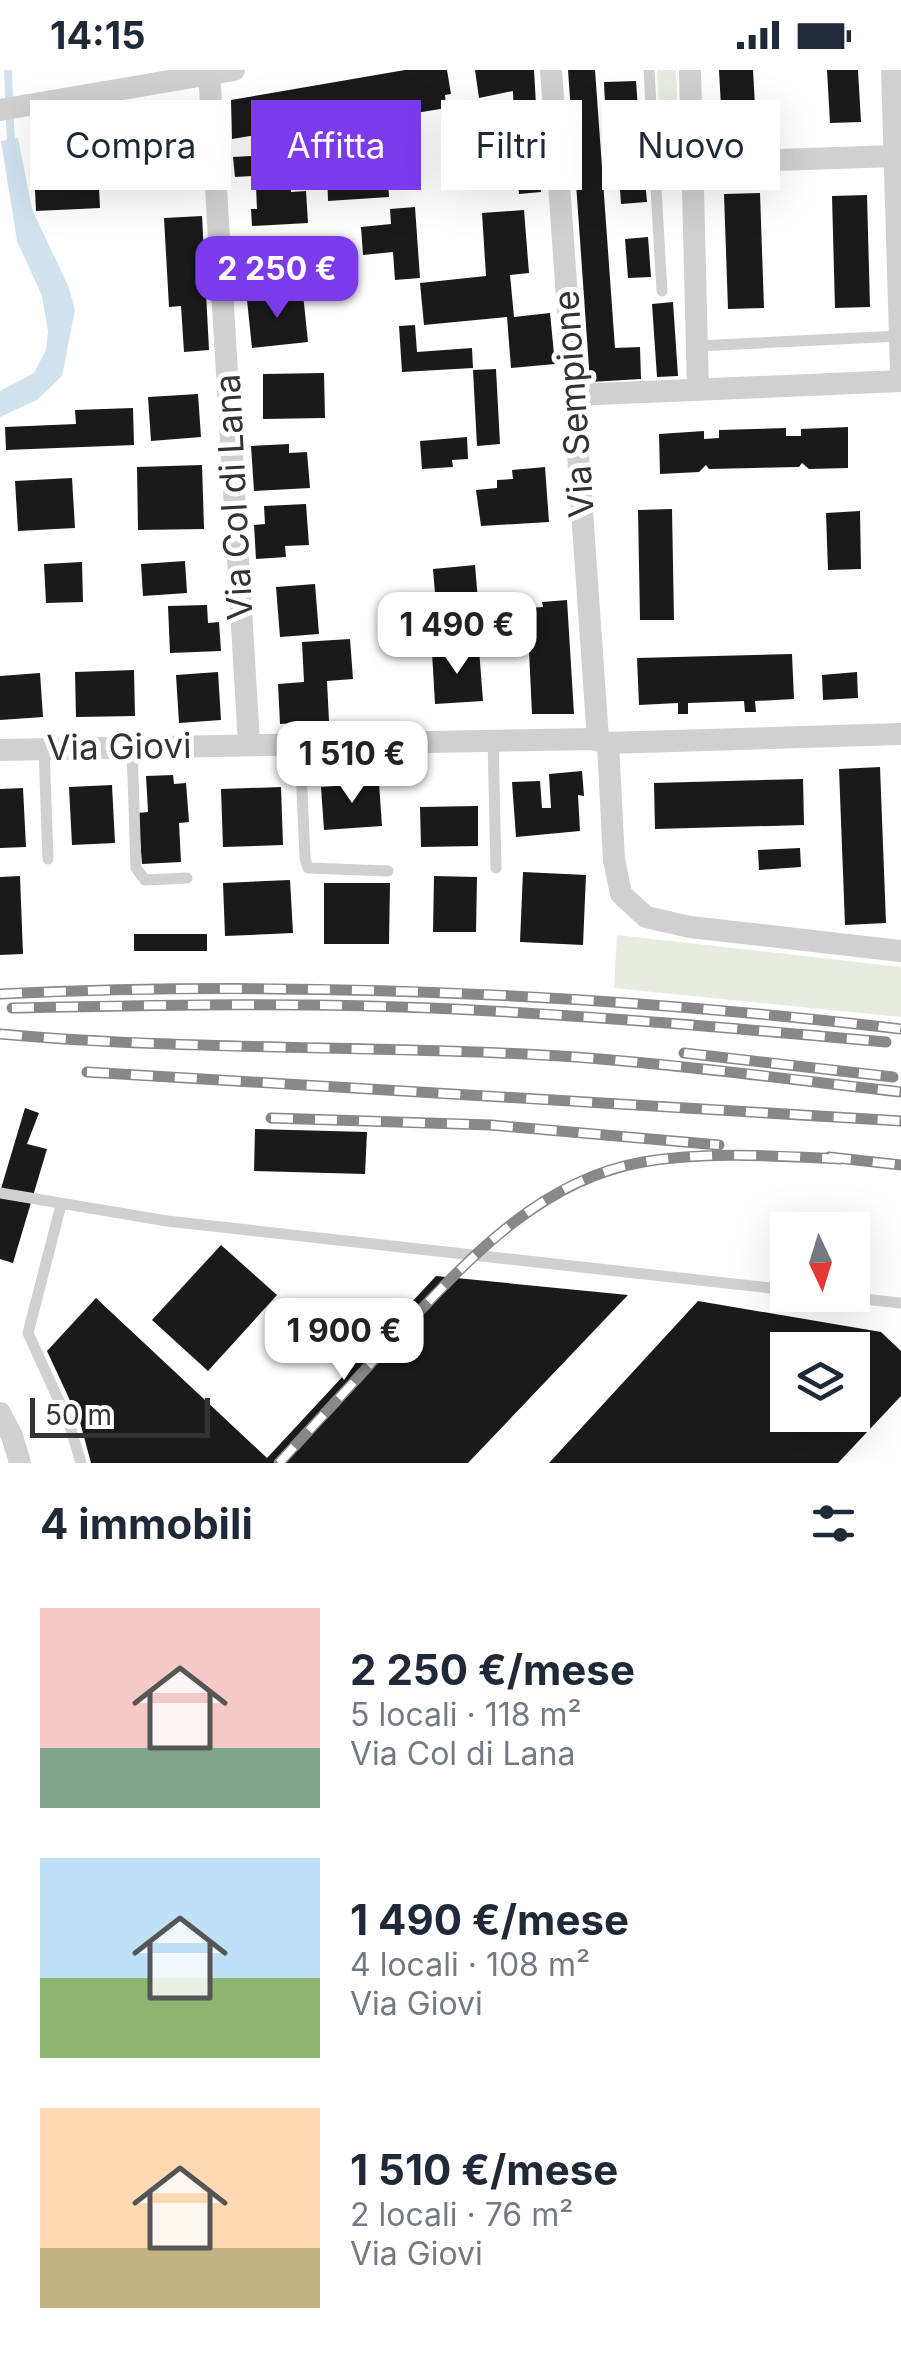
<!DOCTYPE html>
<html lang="it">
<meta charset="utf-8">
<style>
:root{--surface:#fff;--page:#f2f2f3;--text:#1f2937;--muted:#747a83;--accent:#7c3aed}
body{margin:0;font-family:Inter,sans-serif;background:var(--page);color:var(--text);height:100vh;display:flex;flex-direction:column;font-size:38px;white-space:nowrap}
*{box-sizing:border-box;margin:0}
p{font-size:32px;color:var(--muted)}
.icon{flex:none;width:55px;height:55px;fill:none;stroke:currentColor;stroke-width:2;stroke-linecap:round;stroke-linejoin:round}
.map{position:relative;height:1393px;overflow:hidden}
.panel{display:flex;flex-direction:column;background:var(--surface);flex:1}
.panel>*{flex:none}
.guide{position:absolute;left:30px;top:30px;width:842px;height:90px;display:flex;gap:20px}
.needle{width:65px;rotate:176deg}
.fabs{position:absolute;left:770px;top:1142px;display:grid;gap:20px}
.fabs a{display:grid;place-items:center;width:100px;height:100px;border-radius:0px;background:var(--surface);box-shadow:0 10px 40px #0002;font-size:50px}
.scale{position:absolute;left:30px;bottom:25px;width:180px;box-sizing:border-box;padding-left:10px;border:5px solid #333;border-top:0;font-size:28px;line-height:35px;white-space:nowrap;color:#333;-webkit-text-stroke:8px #fff;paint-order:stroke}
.price{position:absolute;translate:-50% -85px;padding:0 22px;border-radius:20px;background:#fff;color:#222;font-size:32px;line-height:65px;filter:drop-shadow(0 2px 5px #0008)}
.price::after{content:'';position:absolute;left:50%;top:60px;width:30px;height:22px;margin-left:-15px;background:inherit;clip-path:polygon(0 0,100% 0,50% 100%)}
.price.current{background:var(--accent);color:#fff}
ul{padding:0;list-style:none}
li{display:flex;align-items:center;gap:30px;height:250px;padding:0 40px}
li span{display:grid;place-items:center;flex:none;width:280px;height:200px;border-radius:0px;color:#555}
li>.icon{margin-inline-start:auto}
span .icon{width:120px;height:120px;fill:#fffc;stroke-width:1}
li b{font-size:42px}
h2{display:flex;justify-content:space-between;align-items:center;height:120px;padding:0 40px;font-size:42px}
.tag{padding:0 35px;border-radius:0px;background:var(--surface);box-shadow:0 10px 40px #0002;font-size:35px;line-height:90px}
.tag.current{background:var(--accent);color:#fff}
.status{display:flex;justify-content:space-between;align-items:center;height:70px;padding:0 50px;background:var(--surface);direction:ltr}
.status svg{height:28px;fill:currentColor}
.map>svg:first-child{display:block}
.green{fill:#e6ecdf}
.water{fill:#cfe2ee}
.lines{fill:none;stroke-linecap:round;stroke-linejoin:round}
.stream{stroke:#cfe2ee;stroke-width:8}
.building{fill:#1a1a1a;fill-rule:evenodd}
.service{stroke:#d0d0d0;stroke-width:11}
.minor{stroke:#d0d0d0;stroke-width:22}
.rail-casing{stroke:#888;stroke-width:11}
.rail{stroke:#fff;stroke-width:8;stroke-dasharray:22;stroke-linecap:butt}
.labels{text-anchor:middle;stroke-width:10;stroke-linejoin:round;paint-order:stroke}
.street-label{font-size:35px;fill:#333;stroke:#fff}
</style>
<div class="status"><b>14:15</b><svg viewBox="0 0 49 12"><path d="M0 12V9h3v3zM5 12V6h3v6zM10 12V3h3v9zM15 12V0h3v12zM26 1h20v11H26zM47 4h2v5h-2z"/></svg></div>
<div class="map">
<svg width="901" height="1393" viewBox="0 0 901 1393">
<rect width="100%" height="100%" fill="#fff"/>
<!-- green -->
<g class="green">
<path d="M657,0H676L679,87L662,88Z"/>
<path d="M617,865L901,897V947L614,918Z"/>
</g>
<!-- water -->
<path class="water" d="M18,68L32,139L69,218L75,240L62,306L37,330L0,347V321L34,303L46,280L48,262L42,226L17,171L1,71Z"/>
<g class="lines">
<!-- stream -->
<path class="stream" d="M8,0L11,75"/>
</g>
<!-- building -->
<g class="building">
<path d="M405,0H447L451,24L445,25L446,38L338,56L337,51L232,69L231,30Z"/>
<path d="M475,0H534L541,122L519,124L516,94L491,96L489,63L514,61L513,21L479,28Z"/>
<path d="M568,0H595L615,278L640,277L641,309L590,312Z"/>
<path d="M719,0H753L756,54L722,56Z"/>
<path d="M827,0H858L861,52L830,53Z"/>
<path d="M636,11L639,53L606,56L604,12Z"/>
<path d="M156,44L161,76L197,71L198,91L192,93L193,117L153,118L151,92L121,98L114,58L138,53L137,47Z"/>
<path d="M386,78L389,127L328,131L327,102L235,107L233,87Z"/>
<path d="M643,89L647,132L621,134L618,91Z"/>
<path d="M98,97L100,138L36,141L34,100Z"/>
<path d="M291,116V122L306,121L308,153L252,156L251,139H257L256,117Z"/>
<path d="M760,123L764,238L728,239L724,124Z"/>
<path d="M867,125L870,237L835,238L832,126Z"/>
<path d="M415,137L420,208L395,210L393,182L363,185L361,157L391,154L390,139Z"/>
<path d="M524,140L529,203L510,205L514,247L550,243L555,294L511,298L507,247L424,255L420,213L486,206L482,143Z"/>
<path d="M202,146L209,280L184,282L181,236L169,237L164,148Z"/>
<path d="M648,167L651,207L628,208L625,169Z"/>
<path d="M293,171L295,212L253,215L250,174Z"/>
<path d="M303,224L308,272L252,278L247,230Z"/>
<path d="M673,232L678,306L657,307L652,234Z"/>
<path d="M415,255L417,282L472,278L473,298L402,302L399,256Z"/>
<path d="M496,299L500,374L477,376L473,300Z"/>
<path d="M324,303L325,348L263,349V304Z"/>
<path d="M198,324L201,367L151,371L148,327Z"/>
<path d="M133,338L134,375L6,380L5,357L76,354L75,340Z"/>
<path d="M848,357V398L809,399L802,393L799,397L709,399L706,395L699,402L660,404L659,364L704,361V369L719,368V360L786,358V366H801V359Z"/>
<path d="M467,367L468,389L452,390L453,397L422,399L420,371Z"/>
<path d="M289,374V383L307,382L310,418L254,421L251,376Z"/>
<path d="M202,395L204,459L138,460L137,397Z"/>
<path d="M545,397L549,452L481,456L476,420L497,418V410L513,409L512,400Z"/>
<path d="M72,408L75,458L18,461L15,411Z"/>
<path d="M306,434L309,475L285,476L286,487L256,489L254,455L265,454L264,436Z"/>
<path d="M672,439L674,550H640L638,440Z"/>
<path d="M860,441L861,499L828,500L826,443Z"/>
<path d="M185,491L187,523L143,526L141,494Z"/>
<path d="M82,492L83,532L46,533L44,494Z"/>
<path d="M475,495L479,543L437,547L433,499Z"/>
<path d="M315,514L319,564L280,567L276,517Z"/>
<path d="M567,530L574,644H532L527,538L543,537L542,532Z"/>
<path d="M207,535L208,553L219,552L221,581L170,583L168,536Z"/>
<path d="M350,569L353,609L327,611L329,651L280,654L278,614L304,612L302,572Z"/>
<path d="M479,579L483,631L435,634L432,582Z"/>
<path d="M792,584L794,629L755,631L756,642H745L744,631L688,633V644H678V633L639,635L637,588Z"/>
<path d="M134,600L135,646L76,647L75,602Z"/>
<path d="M218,602L221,650L179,653L176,605Z"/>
<path d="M857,602L858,628L823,630L822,605Z"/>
<path d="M40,603L43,647L0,650V606Z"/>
<path d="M880,697L886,853L845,855L839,699Z"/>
<path d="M582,701L584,726L578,725L580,761L516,767L512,712L540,711L542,738H551L549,704Z"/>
<path d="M173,705L174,714L186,713L189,752L179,753L181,792L142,794L138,743L148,742L146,706Z"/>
<path d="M803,709L804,755L655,759L654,713Z"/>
<path d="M379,713L382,756L324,760L321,717Z"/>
<path d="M112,715L115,773L72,775L69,717Z"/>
<path d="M281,717L283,775L223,777L221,719Z"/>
<path d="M23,718L26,777L0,778V719Z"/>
<path d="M478,736V776L421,777L420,737Z"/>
<path d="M800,778L801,797L759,800L758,780Z"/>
<path d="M523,802L586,805L583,875L520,872Z"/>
<path d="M20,806L23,884L0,885V807Z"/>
<path d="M434,806L477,807L476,862H433Z"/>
<path d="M290,810L293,863L225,866L223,813Z"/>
<path d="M324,813H390L389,874H324Z"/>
<rect x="134" y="864" width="73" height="17"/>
<path d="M25,1038L39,1043L27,1074L47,1079L13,1193L0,1189V1122Z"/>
<path d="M255,1059L367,1062L365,1104L254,1101Z"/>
<path d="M221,1175L277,1225L208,1301L152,1250Z"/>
<path d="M436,1206L628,1225L468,1393H91L80,1352L47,1281L96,1228L267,1388Z"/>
<path d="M698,1231L881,1262L901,1281V1326L838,1393H549ZM788,1280H852V1345H788Z"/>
</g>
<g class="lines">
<!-- service -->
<g class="service">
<path d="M649,0L662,221"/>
<path d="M655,110L692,108"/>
<path d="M697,276L900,266"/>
<path d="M493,670L496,798"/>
<path d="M300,674L305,788L308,798L388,801"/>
<path d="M132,677L136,798L145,810L187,808"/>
<path d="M44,679L48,789"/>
<path d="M0,1123L167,1151L788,1220"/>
<path d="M61,1135L28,1263L69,1353L81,1393"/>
<path d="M827,1225L901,1233"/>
</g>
<!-- minor -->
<g class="minor">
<path d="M209,0L249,674"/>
<path d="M551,0L598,669"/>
<path d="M690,0L698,320"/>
<path d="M892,0L901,300"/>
<path d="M0,40L234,0"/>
<path d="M692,93L895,86"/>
<path d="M574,325L901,311"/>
<path d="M608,673L614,790L621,824L646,847L690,857L901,881"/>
<path d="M0,680L593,669L608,673L901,664"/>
<path d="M0,1343L12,1366L20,1393"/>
</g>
<defs>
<g id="rail">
<path d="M0,924C300,910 603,924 901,959"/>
<path d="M12,938C159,935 307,932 454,939C598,946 742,959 886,972"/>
<path d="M0,964C167,979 333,976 501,983C635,988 768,1007 901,1022"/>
<path d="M684,983L893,1007"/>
<path d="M87,1002L901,1051"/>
<path d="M271,1048L491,1055L719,1075"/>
<path d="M829,1087L901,1095"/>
<path d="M279,1393C319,1350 358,1307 398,1264C467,1191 539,1110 643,1092C708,1081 776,1086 841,1089"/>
</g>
</defs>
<!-- rail casing -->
<use href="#rail" class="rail-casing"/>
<!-- rail -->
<use href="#rail" class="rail"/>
</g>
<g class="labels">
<!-- street labels -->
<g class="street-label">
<text transform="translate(574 334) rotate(-94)" y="12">Via Sempione</text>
<text transform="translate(234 427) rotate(-93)" y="12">Via Col di Lana</text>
<text transform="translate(119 677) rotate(-1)" y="12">Via Giovi</text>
</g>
</g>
</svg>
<div class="fabs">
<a><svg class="needle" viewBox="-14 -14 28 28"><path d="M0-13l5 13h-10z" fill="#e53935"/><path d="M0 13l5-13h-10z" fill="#747a83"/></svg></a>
<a><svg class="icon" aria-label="layers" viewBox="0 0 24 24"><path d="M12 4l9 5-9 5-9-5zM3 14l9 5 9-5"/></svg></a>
</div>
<div class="scale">50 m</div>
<b class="price current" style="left:277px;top:251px">2 250 €</b>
<b class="price" style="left:457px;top:607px">1 490 €</b>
<b class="price" style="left:352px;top:736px">1 510 €</b>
<b class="price" style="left:344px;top:1313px">1 900 €</b>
<div class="guide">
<a class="tag">Compra</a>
<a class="tag current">Affitta</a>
<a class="tag">Filtri</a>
<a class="tag">Nuovo</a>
</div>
</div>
<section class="panel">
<h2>4 immobili<svg class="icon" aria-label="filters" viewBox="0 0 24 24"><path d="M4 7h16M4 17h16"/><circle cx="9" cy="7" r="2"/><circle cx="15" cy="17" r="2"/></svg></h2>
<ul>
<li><span style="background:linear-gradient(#f6c9c9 70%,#7fa58c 0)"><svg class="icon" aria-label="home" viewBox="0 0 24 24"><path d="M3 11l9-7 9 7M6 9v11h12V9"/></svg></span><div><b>2 250 €/mese</b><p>5 locali · 118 m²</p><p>Via Col di Lana</p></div></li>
<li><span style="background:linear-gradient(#bfe0f5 60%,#8fb573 0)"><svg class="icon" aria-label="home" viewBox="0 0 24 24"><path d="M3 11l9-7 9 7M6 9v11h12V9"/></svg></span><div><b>1 490 €/mese</b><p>4 locali · 108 m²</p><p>Via Giovi</p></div></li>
<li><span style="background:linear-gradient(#ffd9b3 70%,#c2b280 0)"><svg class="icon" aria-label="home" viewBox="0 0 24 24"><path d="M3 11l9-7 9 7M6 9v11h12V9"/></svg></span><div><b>1 510 €/mese</b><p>2 locali · 76 m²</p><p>Via Giovi</p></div></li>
</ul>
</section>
